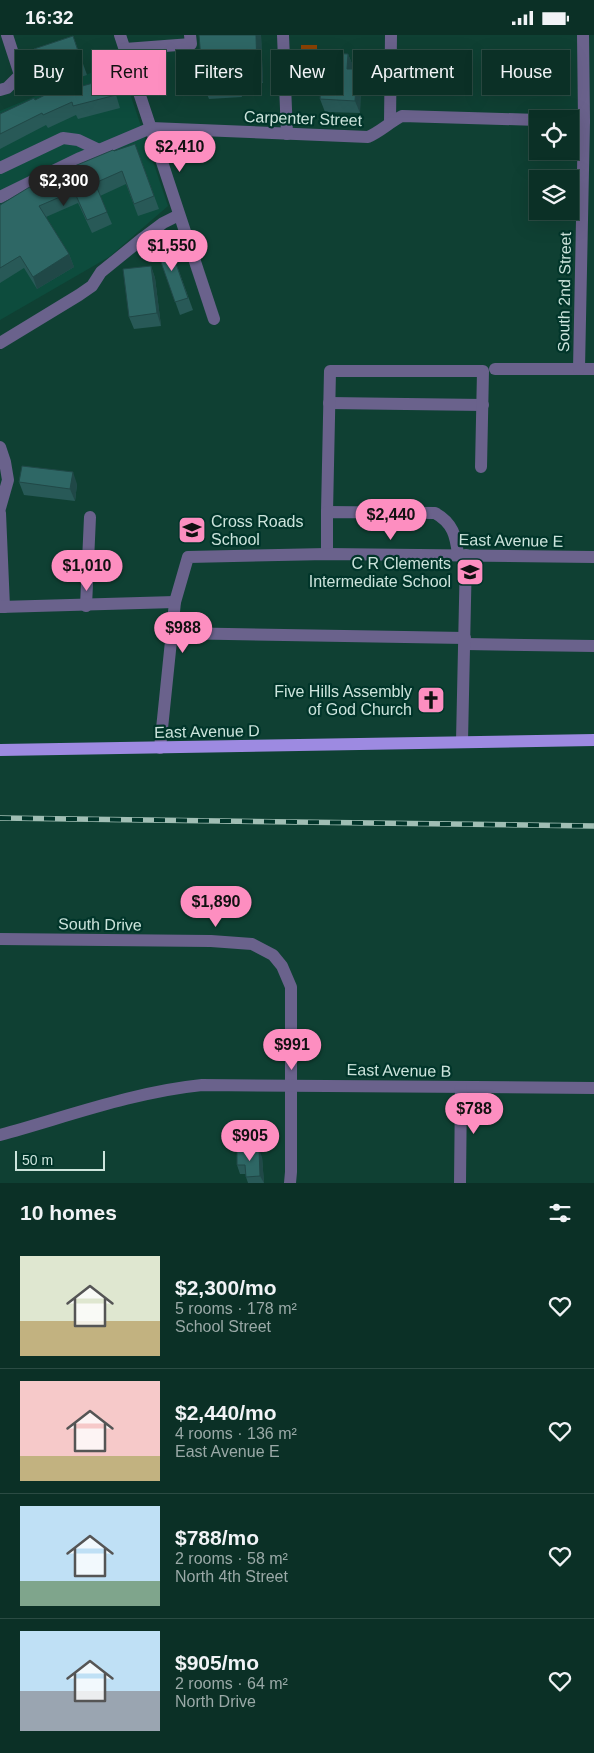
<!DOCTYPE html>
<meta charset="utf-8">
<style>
:root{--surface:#0b3026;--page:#14382e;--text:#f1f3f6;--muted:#9aa9a7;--line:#2b4b43;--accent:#fd8ec0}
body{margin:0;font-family:Helvetica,sans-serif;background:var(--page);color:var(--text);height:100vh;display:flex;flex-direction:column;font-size:19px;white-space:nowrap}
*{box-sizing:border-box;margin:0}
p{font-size:16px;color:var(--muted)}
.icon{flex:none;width:28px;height:28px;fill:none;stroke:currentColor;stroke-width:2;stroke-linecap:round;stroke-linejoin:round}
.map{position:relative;height:1148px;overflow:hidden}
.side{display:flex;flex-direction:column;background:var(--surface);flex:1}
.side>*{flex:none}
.banner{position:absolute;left:15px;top:15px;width:565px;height:45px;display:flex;gap:10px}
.controls{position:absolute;left:529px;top:75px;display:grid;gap:10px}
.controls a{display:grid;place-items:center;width:50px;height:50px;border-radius:0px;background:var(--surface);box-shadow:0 5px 20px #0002,0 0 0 1px var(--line);font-size:25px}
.scale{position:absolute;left:15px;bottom:12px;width:90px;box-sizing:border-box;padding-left:5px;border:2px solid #cce4dc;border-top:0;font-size:14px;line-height:18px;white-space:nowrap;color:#cce4dc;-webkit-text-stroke:4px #01352a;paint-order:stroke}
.price{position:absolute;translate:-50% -42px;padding:0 11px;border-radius:18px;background:var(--accent);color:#111;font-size:16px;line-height:32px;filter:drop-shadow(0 1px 2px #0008)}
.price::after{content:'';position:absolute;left:50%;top:30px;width:15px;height:11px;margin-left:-8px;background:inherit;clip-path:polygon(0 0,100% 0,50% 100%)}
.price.selected{background:#222;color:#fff}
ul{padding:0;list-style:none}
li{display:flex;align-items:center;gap:15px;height:125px;padding:0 20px}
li+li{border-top:1px solid var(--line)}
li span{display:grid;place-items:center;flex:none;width:140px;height:100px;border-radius:0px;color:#555}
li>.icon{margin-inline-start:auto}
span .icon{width:60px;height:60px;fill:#fffc;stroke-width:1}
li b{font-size:21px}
h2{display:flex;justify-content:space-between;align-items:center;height:60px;padding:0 20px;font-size:21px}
.chip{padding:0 18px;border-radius:0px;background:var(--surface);box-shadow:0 5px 20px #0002,0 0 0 1px var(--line);font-size:18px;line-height:45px}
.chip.selected{background:var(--accent);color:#111}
.status{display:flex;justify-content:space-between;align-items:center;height:35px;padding:0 25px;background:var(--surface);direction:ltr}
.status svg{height:14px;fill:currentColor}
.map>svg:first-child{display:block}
.built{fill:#0d4c3d}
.green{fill:#894204}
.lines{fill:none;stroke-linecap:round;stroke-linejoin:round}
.minor{stroke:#6a628c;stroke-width:12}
.major{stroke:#9d8ae1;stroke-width:12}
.rail-casing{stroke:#a0beb4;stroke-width:5.5}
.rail{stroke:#01352a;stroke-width:4;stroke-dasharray:11;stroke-linecap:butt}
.wall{fill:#285957}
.shaded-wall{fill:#204847}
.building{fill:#2e6765;stroke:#204847}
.labels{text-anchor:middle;stroke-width:4.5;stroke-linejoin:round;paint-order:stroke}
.street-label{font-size:16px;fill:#cce4dc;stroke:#01352a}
.poi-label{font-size:16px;fill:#cce4dc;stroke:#01352a;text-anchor:end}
</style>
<div class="status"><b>16:32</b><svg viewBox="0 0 49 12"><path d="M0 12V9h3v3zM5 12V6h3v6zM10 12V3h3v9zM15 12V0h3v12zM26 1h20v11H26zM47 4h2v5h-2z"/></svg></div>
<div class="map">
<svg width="594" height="1148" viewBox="0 0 594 1148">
<rect width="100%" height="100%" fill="#0f4033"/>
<!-- built -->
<path class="built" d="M119,26L168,171L109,222L0,285V76Z"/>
<!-- green -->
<path class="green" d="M301,10H317V21L301,20Z"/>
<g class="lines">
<!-- minor -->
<g class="minor">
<path d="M120,0L214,284"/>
<path d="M283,0L287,99"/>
<path d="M125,14L191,9L190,0"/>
<path d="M0,55L7,53L20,40L7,0"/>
<path d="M570,86H584"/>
<path d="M390,87L391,0"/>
<path d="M0,133L63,103L78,105L99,115"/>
<path d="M0,162L80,123L151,93L368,102C380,97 390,87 402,81L538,85"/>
<path d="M0,308L79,260L92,251L101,237L143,203L163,188L179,180"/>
<path d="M495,334H594"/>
<path d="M579,334L584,86L583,0"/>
<path d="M329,368L483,370"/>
<path d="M0,412L5,427L8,445L0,473"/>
<path d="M327,477L330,336H483L481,432"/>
<path d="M0,478L4,572"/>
<path d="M327,519V477L435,478C453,488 456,501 458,520"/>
<path d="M86,571L90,482"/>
<path d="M0,572L175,567"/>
<path d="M172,598L465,603"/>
<path d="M465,609L594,611"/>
<path d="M462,706L466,520"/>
<path d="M160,713L175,567L188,522L327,519L594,522"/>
<path d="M0,904L211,906L252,909L273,920L282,931L291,952V1137L290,1148"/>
<path d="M0,1100C66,1082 133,1057 202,1050L594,1053"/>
<path d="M460,1148L461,1052"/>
</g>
<!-- major -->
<path class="major" d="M0,715L594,705"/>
<defs>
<path id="rail" d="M0,783L594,791"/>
</defs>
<!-- rail casing -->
<use href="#rail" class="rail-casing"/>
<!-- rail -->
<use href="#rail" class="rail"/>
</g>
<!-- wall -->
<g class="wall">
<path d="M261,0L263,48L241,49L242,62L209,64L203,49Z"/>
<path d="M73,1L87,40L48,53L34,14Z"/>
<path d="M348,19L353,31V34H357L361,47L360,78L325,77L320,64L334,52V43L295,41L291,28Z"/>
<path d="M111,43L120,73L78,84L76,80L48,93L46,90L0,114V79L35,65Z"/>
<path d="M135,109L159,174L138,181L126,149L100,161L112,189L92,198L78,168L46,182L69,219L74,232L37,254L24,233L0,248V170L114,116Z"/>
<path d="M168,206L193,275L180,280L155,210Z"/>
<path d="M151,231L155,243L161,291L134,294L129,282Z"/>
<path d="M19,447L77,449L75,466L24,460Z"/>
<path d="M262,1122L264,1148H248L246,1142V1139H240L237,1130Z"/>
</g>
<!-- shaded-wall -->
<g class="shaded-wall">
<path d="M256,0H261L263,48L257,33Z"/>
<path d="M348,19L353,31L352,46L347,34Z"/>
<path d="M235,34L241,49L242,62L236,47Z"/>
<path d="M357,34L361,47L360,78L355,66Z"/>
<path d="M69,219L74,232L37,254L33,242Z"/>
<path d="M151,231L155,243L161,291L157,278Z"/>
<path d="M73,437L77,449L75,466L70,454Z"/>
<path d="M259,1114L262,1122L264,1148L260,1141Z"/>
</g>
<!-- building -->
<g class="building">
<path d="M199,0H256L257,33L235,34L236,47L203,49Z"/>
<path d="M73,1L82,28L43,41L34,14Z"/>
<path d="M292,16L348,19L347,34H357L355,66L320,64L321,51L334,52L335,30L291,28Z"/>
<path d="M111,43L116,60L73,71L72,67L43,80L42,78L0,99V79L34,63L35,65L65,50L68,55Z"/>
<path d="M135,109L154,161L134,169L122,136L95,148L107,177L87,185L74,156L39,171L69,219L33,242L20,221L0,233V170L28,153L65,135L113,115L114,116Z"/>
<path d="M168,206L188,263L175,267L155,210Z"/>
<path d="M151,231L157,278L129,282L123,234Z"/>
<path d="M22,431L73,437L70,454L19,447Z"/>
<path d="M259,1114L260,1141L246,1142L245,1130H237V1115Z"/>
</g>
<!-- icons -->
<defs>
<symbol id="school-square" viewBox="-11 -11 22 22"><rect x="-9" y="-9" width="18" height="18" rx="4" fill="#fd8ec0" stroke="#01352a"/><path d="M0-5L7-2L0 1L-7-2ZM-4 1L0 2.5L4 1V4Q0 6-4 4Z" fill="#111"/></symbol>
<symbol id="church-square" viewBox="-11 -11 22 22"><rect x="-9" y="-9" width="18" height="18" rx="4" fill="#fd8ec0" stroke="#01352a"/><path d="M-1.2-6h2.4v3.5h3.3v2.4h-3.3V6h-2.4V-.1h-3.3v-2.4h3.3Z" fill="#111"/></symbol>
</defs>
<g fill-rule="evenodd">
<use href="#school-square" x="176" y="479" width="32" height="32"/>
<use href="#school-square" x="454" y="521" width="32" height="32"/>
<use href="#church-square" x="415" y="649" width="32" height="32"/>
</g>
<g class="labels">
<!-- street labels -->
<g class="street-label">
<text transform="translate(303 83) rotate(2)" y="6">Carpenter Street</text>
<text transform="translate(564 257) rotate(-89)" y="6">South 2nd Street</text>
<text transform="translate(511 505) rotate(1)" y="6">East Avenue E</text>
<text transform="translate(207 696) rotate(-1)" y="6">East Avenue D</text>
<text transform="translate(100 889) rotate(1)" y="6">South Drive</text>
<text transform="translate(399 1035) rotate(1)" y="6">East Avenue B</text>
</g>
<!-- poi labels -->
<g class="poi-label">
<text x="211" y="492" text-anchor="start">Cross Roads<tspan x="211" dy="18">School</tspan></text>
<text x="451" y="534">C R Clements<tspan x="451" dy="18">Intermediate School</tspan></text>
<text x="412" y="662">Five Hills Assembly<tspan x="412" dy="18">of God Church</tspan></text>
</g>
</g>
</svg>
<div class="controls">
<a><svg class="icon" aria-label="locate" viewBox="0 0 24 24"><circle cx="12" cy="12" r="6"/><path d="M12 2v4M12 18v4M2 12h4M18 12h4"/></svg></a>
<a><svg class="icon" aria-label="layers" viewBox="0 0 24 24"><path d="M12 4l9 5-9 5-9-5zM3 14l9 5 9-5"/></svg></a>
</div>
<div class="scale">50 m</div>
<b class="price" style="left:180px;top:138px">$2,410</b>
<b class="price selected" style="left:64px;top:172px">$2,300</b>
<b class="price" style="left:172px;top:237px">$1,550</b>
<b class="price" style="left:391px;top:506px">$2,440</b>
<b class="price" style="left:87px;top:557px">$1,010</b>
<b class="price" style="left:183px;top:619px">$988</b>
<b class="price" style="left:216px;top:893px">$1,890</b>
<b class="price" style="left:292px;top:1036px">$991</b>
<b class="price" style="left:474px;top:1100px">$788</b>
<b class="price" style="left:250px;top:1127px">$905</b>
<div class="banner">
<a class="chip">Buy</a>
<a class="chip selected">Rent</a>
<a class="chip">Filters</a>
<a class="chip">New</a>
<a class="chip">Apartment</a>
<a class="chip">House</a>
</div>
</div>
<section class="side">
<h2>10 homes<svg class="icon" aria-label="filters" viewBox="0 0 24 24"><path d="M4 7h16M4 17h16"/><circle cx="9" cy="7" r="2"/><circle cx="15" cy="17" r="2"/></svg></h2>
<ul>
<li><span style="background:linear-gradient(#dfe7d0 65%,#c2b280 0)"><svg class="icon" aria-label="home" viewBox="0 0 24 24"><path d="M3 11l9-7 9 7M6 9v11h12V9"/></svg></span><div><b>$2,300/mo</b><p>5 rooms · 178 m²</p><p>School Street</p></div><svg class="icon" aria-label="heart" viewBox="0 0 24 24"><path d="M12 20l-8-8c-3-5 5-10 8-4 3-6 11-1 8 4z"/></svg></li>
<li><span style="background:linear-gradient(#f6c9c9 75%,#c2b280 0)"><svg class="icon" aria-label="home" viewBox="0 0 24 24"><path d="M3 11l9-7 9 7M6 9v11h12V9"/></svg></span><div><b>$2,440/mo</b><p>4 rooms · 136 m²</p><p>East Avenue E</p></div><svg class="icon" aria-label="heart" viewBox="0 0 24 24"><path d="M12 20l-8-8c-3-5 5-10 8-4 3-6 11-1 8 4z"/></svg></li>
<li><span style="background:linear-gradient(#bfe0f5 75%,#7fa58c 0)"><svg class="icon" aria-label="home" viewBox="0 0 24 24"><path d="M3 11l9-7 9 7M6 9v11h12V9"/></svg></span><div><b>$788/mo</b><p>2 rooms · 58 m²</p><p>North 4th Street</p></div><svg class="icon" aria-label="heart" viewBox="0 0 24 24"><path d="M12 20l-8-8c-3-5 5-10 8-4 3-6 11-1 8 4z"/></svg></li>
<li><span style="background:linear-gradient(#bfe0f5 60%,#9aa5b1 0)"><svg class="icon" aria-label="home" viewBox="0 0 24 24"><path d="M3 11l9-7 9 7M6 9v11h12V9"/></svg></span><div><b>$905/mo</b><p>2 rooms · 64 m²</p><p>North Drive</p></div><svg class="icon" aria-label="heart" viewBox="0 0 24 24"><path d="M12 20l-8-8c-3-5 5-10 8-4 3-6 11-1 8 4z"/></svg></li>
</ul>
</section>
